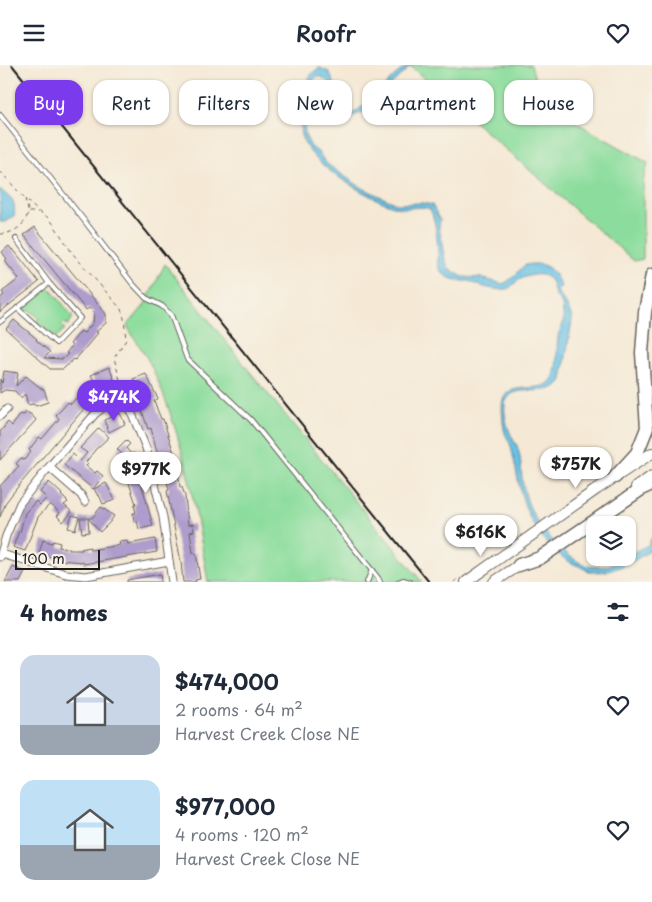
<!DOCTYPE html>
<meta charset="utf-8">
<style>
:root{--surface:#fff;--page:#f6f6f7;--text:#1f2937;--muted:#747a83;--accent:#7c3aed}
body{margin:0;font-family:"Playpen Sans",sans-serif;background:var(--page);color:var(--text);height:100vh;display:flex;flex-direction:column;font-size:19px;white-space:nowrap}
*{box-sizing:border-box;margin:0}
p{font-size:16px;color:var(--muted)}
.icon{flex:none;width:28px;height:28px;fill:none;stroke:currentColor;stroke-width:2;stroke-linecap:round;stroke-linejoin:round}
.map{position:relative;height:517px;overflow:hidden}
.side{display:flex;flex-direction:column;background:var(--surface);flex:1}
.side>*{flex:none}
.hud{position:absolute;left:15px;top:15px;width:622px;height:45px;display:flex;gap:10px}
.buttons{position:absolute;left:586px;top:451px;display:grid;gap:10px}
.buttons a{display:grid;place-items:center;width:50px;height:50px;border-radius:10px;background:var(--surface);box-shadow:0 1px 4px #0004;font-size:25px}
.scale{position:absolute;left:15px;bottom:12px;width:85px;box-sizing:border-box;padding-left:5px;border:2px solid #1c1c1c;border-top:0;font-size:14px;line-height:18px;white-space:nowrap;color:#1c1c1c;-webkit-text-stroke:4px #f7f3e8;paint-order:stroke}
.price{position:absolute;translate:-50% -42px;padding:0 11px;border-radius:18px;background:#fff;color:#222;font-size:16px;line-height:32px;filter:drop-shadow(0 1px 2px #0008)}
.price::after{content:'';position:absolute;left:50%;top:30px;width:15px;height:11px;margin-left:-8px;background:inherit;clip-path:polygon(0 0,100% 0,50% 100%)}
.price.active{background:var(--accent);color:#fff}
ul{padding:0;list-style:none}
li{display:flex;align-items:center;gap:15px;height:125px;padding:0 20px}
li span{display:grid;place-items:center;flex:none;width:140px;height:100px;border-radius:15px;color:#555}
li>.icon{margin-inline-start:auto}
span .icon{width:60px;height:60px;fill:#fffc;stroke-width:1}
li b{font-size:21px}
h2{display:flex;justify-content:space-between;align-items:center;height:60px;padding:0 20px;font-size:21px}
.tag{padding:0 18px;border-radius:15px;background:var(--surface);box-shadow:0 1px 4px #0004;font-size:18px;line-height:45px}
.tag.active{background:var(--accent);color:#fff}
header{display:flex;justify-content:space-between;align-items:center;height:65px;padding:0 20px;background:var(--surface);font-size:22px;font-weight:600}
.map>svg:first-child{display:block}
.green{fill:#8cdd9d;stroke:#547c5c}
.water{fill:#67c1e4;stroke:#426e80}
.building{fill:#ae9ccc}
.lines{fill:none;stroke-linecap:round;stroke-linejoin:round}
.service-casing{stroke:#68645d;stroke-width:6}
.minor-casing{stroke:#68645d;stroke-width:9}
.secondary-casing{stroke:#68645d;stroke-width:12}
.motorway-casing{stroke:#68645d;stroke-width:15}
.path{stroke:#68645d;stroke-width:1;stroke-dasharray:4 4;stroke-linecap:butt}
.service{stroke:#fff;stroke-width:4}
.minor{stroke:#fff;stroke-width:7}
.secondary{stroke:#fff;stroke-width:10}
.motorway{stroke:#fff;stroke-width:12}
.rail{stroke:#1c1c1c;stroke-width:2}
</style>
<header><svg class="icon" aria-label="menu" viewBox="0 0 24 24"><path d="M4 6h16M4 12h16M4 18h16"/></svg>Roofr<svg class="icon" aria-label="heart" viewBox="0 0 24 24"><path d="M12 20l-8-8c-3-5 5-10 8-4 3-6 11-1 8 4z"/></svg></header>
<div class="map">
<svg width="652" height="517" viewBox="0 0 652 517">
<rect width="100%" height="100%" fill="#f7f3e8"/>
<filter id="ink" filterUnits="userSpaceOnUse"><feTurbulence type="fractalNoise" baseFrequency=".02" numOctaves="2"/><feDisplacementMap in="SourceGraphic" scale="10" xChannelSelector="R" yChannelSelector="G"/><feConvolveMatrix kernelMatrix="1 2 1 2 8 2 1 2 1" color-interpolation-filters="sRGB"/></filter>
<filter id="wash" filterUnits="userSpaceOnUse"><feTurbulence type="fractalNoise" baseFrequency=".0096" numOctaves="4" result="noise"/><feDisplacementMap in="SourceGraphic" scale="20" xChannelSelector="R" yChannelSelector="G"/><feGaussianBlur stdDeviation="1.12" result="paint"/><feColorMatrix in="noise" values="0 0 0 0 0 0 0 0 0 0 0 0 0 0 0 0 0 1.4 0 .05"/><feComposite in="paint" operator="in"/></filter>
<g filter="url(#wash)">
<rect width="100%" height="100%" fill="#f5e9d5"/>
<!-- green -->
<g class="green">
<path d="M409,0H531L543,39L648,98L643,117V194L634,196Z"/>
<path d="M165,199L242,297L422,517H208C196,445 184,374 154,307C147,291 136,276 127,261L144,241Z"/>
<path d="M46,223L52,225L72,251V254L68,260L64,258L61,260L65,264L56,272L36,257L39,253L29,245L26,248L24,245L25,240Z"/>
</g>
<!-- water -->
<g class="water">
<path d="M408,0H412L376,33L368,45L351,52C326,49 343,15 317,11L311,18L309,39L304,54L305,70L311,82L318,87L327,99L341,109L359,121L377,130L397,139L422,138L432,140L440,154L439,162L444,191L448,203L463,212L481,213L503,219C512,215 517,207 524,201C528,199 532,199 536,199C551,200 554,208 561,221L557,226C563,236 570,242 572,255L562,315C551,335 517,317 507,334C501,344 508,365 513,374C514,377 516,378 517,381C521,390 521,404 522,414C527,445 538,462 560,482C571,493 583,503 599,502C611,502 618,495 628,492V490L648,480L652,472L651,484C637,496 608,511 589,506C585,505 582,502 579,501C567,497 560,490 551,482C520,451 521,422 511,382C510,377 507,373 505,368C503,362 501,341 503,335C509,316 539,328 550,317C559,309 556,285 558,273C558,268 561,264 563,259C564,254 563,245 562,240C561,236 558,234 556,231C553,226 554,221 551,216C544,205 524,210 515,218C511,221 511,223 506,224C494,226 480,221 469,216C459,217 440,213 438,199C437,195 439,191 438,187C437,173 436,156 430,144C421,140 407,145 396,142C368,133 308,99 301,70C298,58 306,47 306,36C306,23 307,8 320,3L329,7L336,22L339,39L350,49C358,47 363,39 371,36L393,12Z"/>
<path d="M0,124C10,134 17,135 14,151L6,157H0Z"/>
</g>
<g id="blocks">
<!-- building -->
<g class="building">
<path d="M35,162L106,249V258L96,267L98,268L75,295L74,294L63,304H50L6,264L14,255L37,274L36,275L50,287L44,293L63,294L68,289L66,288L72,281L70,279L81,266L84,268L93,258L94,247L89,243L86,245L24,170Z"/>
<path d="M9,181L12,185L13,184L39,217L0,247V233L4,230L2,227L19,214L5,196L7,194L2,187Z"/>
<path d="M109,302L114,314L98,324L101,329L93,334L94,335L89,340L88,339L16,424L6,437L0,452V421L19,401L16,399L21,393L24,395L31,387L29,385L39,372L42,374L59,354L56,350L62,344L68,337L71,339L83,325L95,317L91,310Z"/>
<path d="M4,306L18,308L16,321L26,311L42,324H44L48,337L36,341L33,339L28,340L25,329L21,333L15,326L5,325L0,328V314L2,318Z"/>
<path d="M146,309L158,334L154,335L157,344L161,354H163L171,379L174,388L172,389L176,404H178L180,422H182L185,431L188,460L193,459L194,466L190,467L193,488H196L200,514L195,515L196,517H183L181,497L167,426L169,425L166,412L164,413L162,407H164L162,400L165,399L163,389L158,391L151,363L148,364L135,324L137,323L133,314Z"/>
<path d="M26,347L32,350L36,355L0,395V367L8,357L12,361L21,349L24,350Z"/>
<path d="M120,348L125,359L109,367L104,355Z"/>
<path d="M99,363L109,372L95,385L86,397L88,399L86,401L95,408L97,406L103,411L93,424L64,400L73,389L80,396L87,388L80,383Z"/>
<path d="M126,375L130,379L126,383L131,389L134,388L140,404L138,405L153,461L139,464L137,456L134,457L133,448H136L134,440L136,439L127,412L129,411L120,392L124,391L117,384Z"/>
<path d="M49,417L62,429L61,430L68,437L64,440L72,447L63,457L57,451L60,448L50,439L38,452L25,486L13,482L19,466L20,467L25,448L36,436L40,440L47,433L40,427Z"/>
<path d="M106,418L115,435L103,439L99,430L98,431L94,424Z"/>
<path d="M101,442L114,451L110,457L100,467L88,453L89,467L82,468L80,453H92Z"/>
<path d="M72,450L79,452L75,465L68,463Z"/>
<path d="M155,474L157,487L84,499L83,497L60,495L39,488L43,475L52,478L53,476L60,478L59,482L70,484L69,485H82L81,484L90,482V485L120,480L119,477L127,476L128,479Z"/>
<path d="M13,502L25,507L20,517H5Z"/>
<path d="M160,509L161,517H127V515Z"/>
</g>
</g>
</g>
<g filter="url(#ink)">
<use href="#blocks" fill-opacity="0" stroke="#68645d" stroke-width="1"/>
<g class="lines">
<defs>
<g id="service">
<path d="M0,50L83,154L132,218L146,233L162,241L171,250L187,294L251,355L378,513L380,517"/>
<path d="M16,174L49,218"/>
<path d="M0,257L49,218L80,253L56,278L17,243"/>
<path d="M367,517L372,505"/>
<path d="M398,517L403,515L410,517"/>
</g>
<g id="minor">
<path d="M0,351L7,344"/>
<path d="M49,402L81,430L85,437"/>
<path d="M2,489L66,509L86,511L169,496"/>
<path d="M0,492L6,471L20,438L49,402L95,349L114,334L123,333L128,339L146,383L163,452L172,517"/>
</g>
<g id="secondary">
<path d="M636,422L652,411"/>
<path d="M466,517L597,424L652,388"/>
<path d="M494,517L524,497"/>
</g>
<g id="motorway">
<path d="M615,412L637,388L647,363L642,288L645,247L652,210"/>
<path d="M519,500L540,493L643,423L652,419"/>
</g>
</defs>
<!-- service casing -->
<use href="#service" class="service-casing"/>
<!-- minor casing -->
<use href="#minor" class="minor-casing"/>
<!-- secondary casing -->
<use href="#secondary" class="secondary-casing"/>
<!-- motorway casing -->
<use href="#motorway" class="motorway-casing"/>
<!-- path -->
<g class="path">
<path d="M0,106L25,134L39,147L45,150L52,157L73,189L121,244L124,253L126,275L114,293L120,315V327"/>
<path d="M29,147H38"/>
<path d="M0,169C12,169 26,161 28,147C28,143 26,138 25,134"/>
<path d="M601,412L607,407"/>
<path d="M454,517L459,513"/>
</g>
<!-- service -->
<use href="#service" class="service"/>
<!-- minor -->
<use href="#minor" class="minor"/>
<!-- secondary -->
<use href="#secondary" class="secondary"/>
<!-- motorway -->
<use href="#motorway" class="motorway"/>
<!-- rail -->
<path class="rail" d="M12,0L429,517"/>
</g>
</g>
</svg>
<div class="buttons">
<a><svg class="icon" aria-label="layers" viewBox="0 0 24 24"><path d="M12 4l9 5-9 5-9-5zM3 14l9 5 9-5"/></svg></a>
</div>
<div class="scale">100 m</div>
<b class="price active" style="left:114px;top:357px">$474K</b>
<b class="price" style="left:576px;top:424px">$757K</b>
<b class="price" style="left:146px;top:429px">$977K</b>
<b class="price" style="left:481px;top:492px">$616K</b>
<div class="hud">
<a class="tag active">Buy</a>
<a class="tag">Rent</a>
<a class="tag">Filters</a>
<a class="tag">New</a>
<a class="tag">Apartment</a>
<a class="tag">House</a>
</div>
</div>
<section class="side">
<h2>4 homes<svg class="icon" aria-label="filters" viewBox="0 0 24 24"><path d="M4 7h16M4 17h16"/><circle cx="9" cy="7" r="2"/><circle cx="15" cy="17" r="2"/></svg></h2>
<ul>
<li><span style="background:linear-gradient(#c9d6e8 70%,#9aa5b1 0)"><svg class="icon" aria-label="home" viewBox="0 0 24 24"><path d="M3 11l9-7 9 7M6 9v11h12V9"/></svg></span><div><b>$474,000</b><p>2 rooms · 64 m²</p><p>Harvest Creek Close NE</p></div><svg class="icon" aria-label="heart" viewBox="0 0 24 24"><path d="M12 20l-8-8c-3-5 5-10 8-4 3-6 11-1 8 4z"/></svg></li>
<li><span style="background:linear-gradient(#bfe0f5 65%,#9aa5b1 0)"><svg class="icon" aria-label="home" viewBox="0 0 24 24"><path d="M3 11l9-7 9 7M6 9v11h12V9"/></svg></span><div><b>$977,000</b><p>4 rooms · 120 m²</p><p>Harvest Creek Close NE</p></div><svg class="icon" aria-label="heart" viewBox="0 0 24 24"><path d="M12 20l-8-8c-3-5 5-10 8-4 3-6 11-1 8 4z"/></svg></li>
</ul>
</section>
